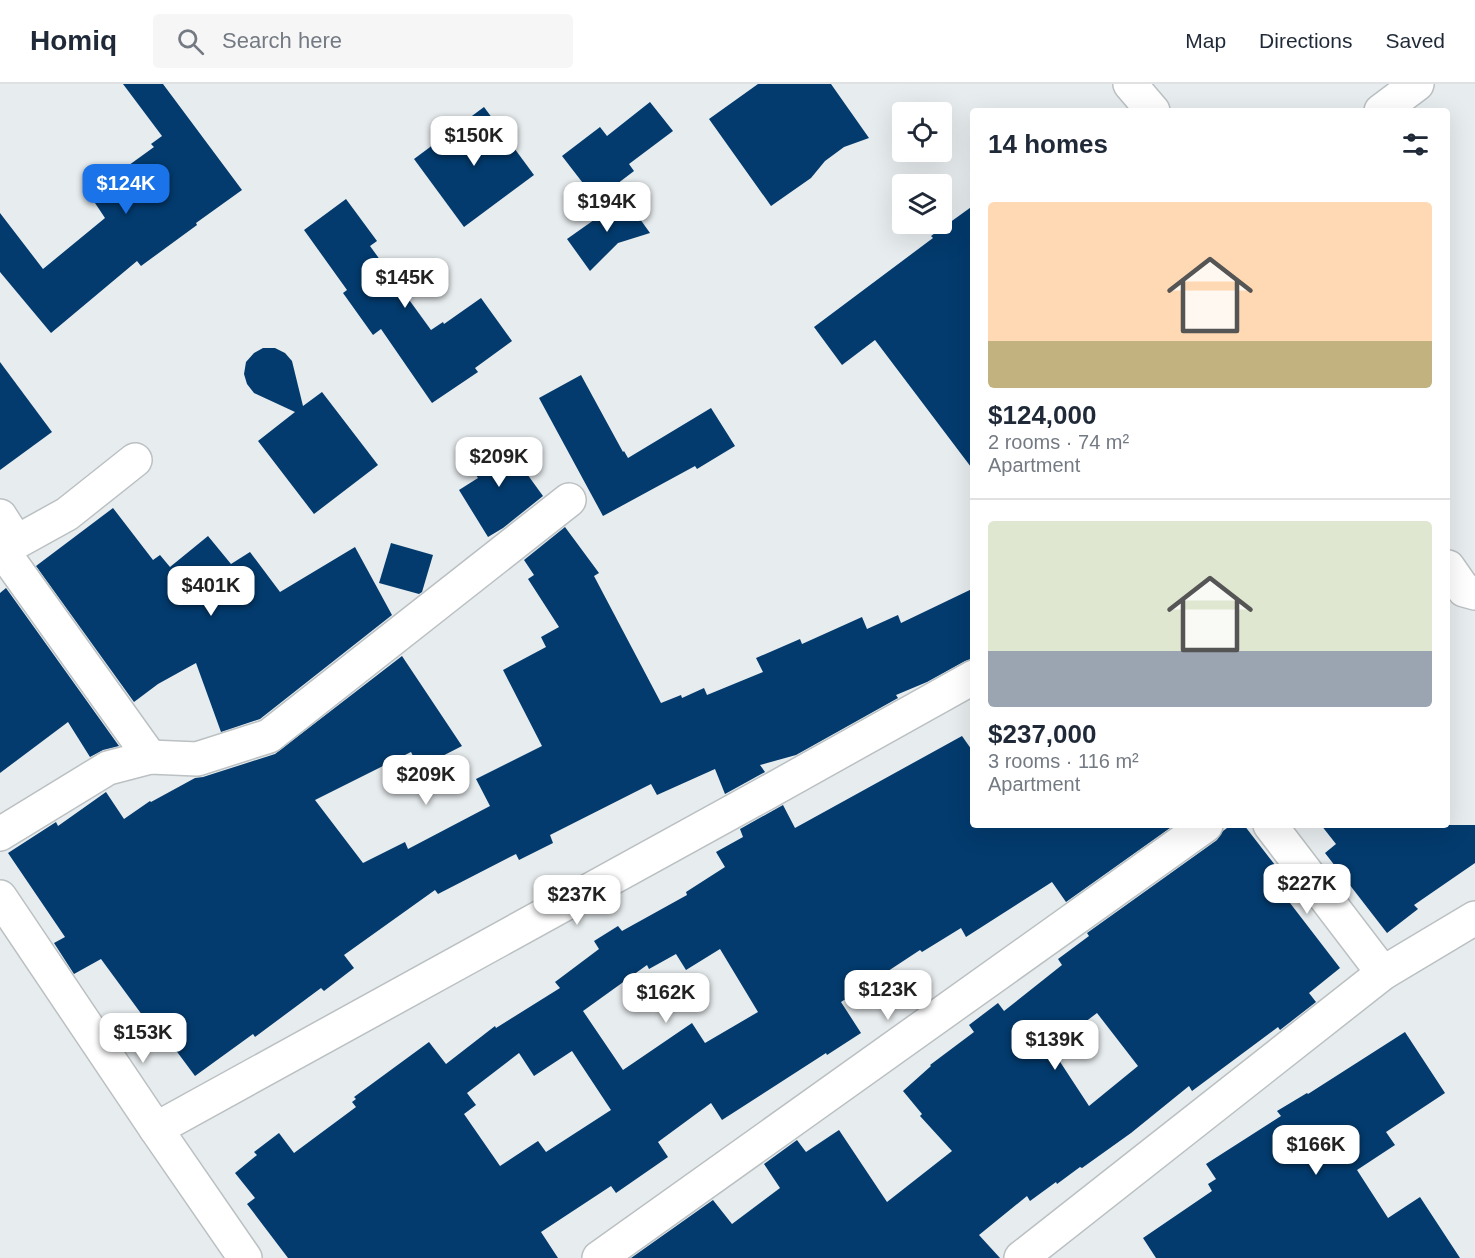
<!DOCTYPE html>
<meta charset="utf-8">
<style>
:root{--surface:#fff;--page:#f6f6f7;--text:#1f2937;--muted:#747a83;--line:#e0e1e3;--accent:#1a73e8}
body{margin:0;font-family:Arial,sans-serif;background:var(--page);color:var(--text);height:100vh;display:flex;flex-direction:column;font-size:22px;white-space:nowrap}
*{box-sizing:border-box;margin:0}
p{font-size:20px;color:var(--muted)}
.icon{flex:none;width:33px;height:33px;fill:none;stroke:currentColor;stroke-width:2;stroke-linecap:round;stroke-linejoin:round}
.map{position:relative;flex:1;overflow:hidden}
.sheet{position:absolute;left:970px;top:24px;width:480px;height:720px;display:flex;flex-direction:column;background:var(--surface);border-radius:6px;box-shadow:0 6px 24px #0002}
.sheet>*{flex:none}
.buttons{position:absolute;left:892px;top:18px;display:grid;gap:12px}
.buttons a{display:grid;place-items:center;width:60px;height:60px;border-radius:6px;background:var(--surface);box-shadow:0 6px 24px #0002;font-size:30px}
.price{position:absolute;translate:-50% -51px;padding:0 14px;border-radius:12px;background:#fff;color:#222;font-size:20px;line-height:39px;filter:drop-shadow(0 2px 3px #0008)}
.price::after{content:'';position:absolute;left:50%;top:36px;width:18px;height:14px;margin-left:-9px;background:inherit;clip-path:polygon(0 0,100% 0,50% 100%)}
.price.current{background:var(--accent);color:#fff}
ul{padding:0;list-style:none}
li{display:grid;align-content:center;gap:12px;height:318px;padding:0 18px}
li+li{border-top:2px solid var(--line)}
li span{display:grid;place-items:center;height:186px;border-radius:6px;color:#555}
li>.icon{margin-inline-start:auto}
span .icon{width:108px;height:108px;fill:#fffc;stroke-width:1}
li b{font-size:26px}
h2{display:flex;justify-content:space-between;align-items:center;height:72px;padding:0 18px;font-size:26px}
header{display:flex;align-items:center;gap:36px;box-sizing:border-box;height:84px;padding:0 30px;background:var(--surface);border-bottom:2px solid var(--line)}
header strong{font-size:28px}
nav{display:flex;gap:33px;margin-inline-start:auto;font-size:21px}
.search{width:420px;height:54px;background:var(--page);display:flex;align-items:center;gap:15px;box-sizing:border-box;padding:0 21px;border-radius:6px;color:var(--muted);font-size:22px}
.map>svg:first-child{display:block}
.building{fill:#033b6e;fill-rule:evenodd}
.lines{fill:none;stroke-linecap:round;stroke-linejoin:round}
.minor-casing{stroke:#bbc0c2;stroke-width:36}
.minor{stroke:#fff;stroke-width:33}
</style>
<header>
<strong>Homiq</strong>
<div class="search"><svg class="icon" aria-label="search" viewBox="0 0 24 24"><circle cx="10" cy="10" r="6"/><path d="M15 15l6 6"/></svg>Search here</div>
<nav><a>Map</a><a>Directions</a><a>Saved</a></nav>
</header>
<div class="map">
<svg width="1475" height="1174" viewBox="0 0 1475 1174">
<rect width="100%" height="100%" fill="#e7ecee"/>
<!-- building -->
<g class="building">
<path d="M123,0H163L242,106L196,139L197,141L141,182L137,177L51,249L0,188V129L43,185L105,134L89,110L154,63L151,60L162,52Z"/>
<path d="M758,0H831L869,54L844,63L825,77L811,94L771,122L709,35Z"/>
<path d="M650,18L673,47L629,80L634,87L596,116L562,72L600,43L607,52Z"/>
<path d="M484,23L534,91L464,143L414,75Z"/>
<path d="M625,114L650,149L618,159L590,187L567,155Z"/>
<path d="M346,115L377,157L370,162L431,246L443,238L444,240L481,214L512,257L475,284L478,288L432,319L381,245L373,251L343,209L347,206L304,146Z"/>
<path d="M974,121V387L875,256L842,281L814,243L933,154L931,152Z"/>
<path d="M263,264H275L285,269L292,277L303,322L322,308L378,381L314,430L258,357L295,328L254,309L247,300L244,290L246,278L254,269Z"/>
<path d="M0,278L52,348L0,386Z"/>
<path d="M581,291L623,368L624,367L628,374L711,324L735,362L697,385L695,382L603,432L539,314Z"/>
<path d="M501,354L543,412L503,444L488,453L459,406L478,394L466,378Z"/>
<path d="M113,424L153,476L160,471L170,483L208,452L231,480L250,468L280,508L355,463L392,531L260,635L221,648L196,579L158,600L134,618L36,482Z"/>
<path d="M565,443L599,489L594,492L661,619L681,611L682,614L704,604L707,611L763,588L756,574L800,555L802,560L862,533L867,545L898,531L901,539L974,504V574L965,577L927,598L896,611L898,614L796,671L760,681L765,688L725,710L715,685L657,711L651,700L550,751L553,759L519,776L516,770L438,810L435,806L344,871L354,884L324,907L321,904L255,953L253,950L195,992L172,961L166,966L146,940L148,939L101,875L74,890L54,859L65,853L8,769L56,738L58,742L106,708L124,735L150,717L151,718L195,694L203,693L275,670L402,572L462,662L419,684L411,668L315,716L363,779L405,758L408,765L490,722L476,695L542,662L503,586L546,563L541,553L559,543L528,495L534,491L524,476Z"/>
<path d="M391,459L433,471L422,508L419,510L379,499Z"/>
<path d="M6,504L119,662L103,666L90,673L68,638L0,689V509Z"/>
<path d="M962,652L974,669V741H1168L1170,744L1066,818L1052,798L966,853L961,844L922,868L920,866L841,918L861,949L827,971L826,969L722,1036L711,1019L658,1058L668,1073L616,1109L611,1102L541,1148L558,1174H288L247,1120L255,1114L235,1089L257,1071L254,1068L279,1049L294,1069L356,1023L352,1018L356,1015L354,1013L429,958L446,980L495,942L496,944L560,904L555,898L599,865L594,857L618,842L622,847L687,811L686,808L725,783L716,768L743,753L740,745L783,721L795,744ZM720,865L758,928L705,959L692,939L623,986L583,927L647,881L649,885L676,870L686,886ZM572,967L611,1026L546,1068L538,1057L500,1082L464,1030L476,1021L467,1009L519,969L534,992Z"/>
<path d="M1231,741H1244L1299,812L1290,819L1340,884L1309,909L1316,918L1280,946L1278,943L1192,1007L1189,1002L1131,1049L1082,1084L1080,1083L1057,1100L1056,1098L1030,1117L1027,1112L979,1151L1000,1174H631L713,1116L732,1140L780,1104L764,1080L797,1056L806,1068L839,1046L887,1118L952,1067L920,1032L922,1030L903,1007L931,982L930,981L974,948L969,941L998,919L1004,927L1062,881L1058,875L1089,852L1087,849L1217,756L1223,747ZM1097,929L1138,982L1089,1022L1051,964Z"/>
<path d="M1321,741H1475V779L1414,821L1418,825L1387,849L1325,769L1336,760Z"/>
<path d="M1405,948L1445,1009L1386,1048L1395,1061L1357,1086L1388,1134L1420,1113L1460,1174H1156L1143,1154L1212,1107L1208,1100L1216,1095L1206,1080L1281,1032L1277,1027L1307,1009L1308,1010Z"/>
</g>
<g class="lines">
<defs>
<g id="minor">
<path d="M1130,0L1153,27"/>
<path d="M1381,27L1417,0"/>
<path d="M0,432L16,457"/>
<path d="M2,466L150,673"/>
<path d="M0,467L67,430L135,376"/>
<path d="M1448,483L1464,506L1475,509"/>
<path d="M1270,741L1383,889"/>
<path d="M0,750L108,684L150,673L197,675L269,652L569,416"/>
<path d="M0,813L156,1045L245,1174"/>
<path d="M156,1045L768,708L974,593"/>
<path d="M599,1174L1206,741"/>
<path d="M1021,1174L1383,889L1475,834"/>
</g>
</defs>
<!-- minor casing -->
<use href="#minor" class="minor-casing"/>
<!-- minor -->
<use href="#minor" class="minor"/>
</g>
</svg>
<div class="buttons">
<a><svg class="icon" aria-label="locate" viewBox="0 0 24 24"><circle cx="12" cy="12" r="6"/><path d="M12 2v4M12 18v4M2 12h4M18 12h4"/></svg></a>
<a><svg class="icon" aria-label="layers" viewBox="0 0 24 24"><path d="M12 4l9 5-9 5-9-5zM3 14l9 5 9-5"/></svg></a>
</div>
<b class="price" style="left:474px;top:83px">$150K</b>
<b class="price current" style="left:126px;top:131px">$124K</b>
<b class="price" style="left:607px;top:149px">$194K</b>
<b class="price" style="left:405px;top:225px">$145K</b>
<b class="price" style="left:499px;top:404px">$209K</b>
<b class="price" style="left:211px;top:533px">$401K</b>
<b class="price" style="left:426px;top:722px">$209K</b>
<b class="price" style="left:1307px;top:831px">$227K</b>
<b class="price" style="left:577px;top:842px">$237K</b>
<b class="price" style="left:888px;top:937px">$123K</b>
<b class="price" style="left:666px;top:940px">$162K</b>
<b class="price" style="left:143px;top:980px">$153K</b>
<b class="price" style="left:1055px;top:987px">$139K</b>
<b class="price" style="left:1316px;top:1092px">$166K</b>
<section class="sheet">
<h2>14 homes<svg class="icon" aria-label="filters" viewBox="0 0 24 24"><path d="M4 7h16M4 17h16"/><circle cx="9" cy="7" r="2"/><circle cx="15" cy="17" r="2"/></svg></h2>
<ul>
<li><span style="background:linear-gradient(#ffd9b3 75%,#c2b280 0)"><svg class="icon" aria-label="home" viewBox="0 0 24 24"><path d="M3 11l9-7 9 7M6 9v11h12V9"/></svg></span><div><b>$124,000</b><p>2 rooms · 74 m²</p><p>Apartment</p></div></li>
<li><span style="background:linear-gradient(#dfe7d0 70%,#9aa5b1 0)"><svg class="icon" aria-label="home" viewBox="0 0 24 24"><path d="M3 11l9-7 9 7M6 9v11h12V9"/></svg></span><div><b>$237,000</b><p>3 rooms · 116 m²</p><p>Apartment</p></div></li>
</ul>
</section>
</div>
